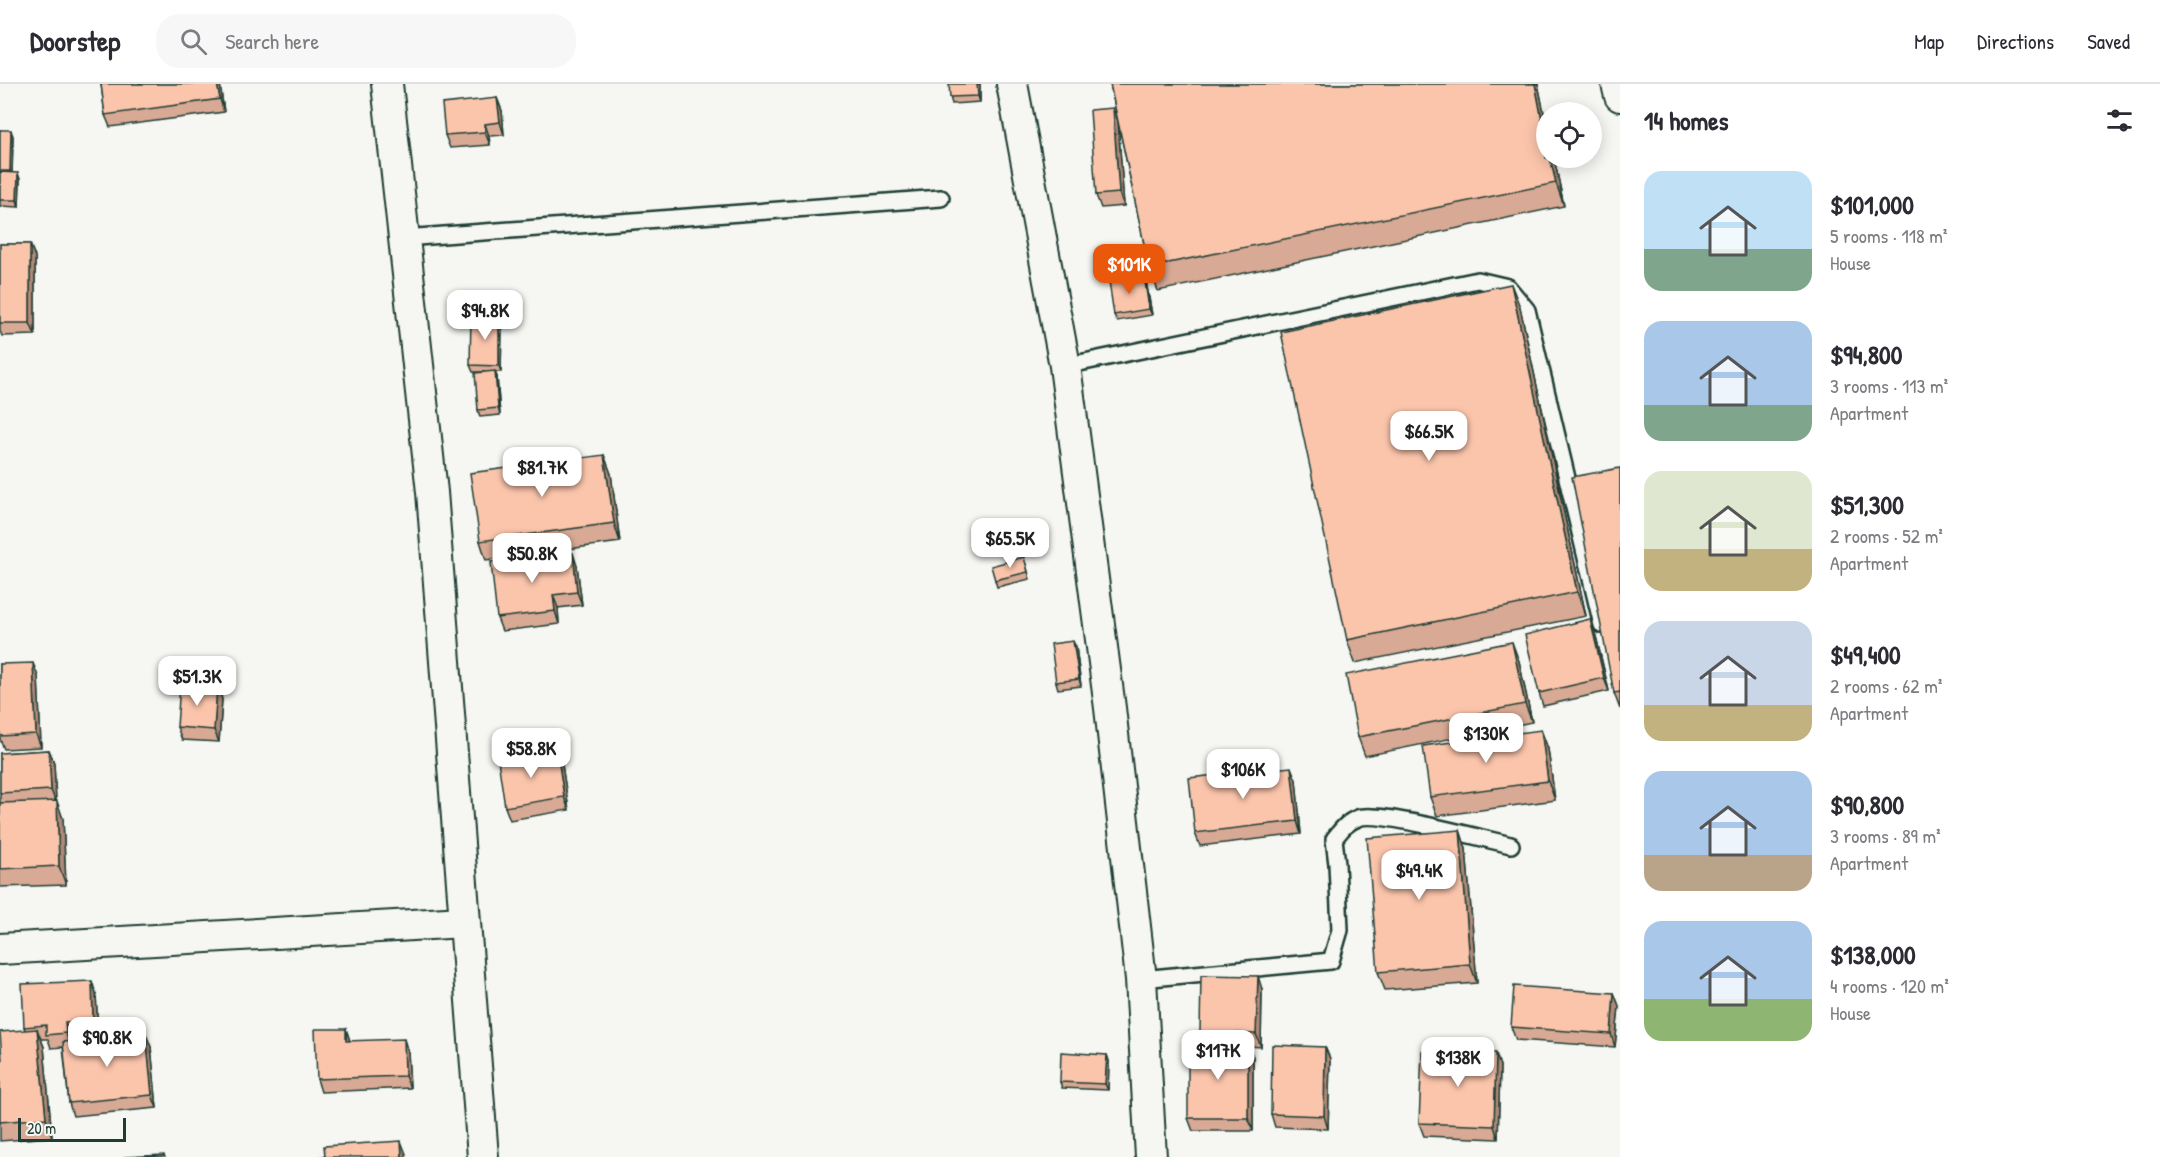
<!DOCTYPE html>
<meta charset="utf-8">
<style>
:root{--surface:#fff;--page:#f7f7f7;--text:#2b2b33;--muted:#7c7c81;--line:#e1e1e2;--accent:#ea580c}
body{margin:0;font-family:"Patrick Hand",sans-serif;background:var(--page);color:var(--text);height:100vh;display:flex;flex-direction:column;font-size:22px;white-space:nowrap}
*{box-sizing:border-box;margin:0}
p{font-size:20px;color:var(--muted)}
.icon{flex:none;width:33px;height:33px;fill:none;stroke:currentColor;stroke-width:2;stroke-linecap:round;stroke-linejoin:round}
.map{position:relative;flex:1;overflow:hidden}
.drawer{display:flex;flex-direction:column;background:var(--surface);width:540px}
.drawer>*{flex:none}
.controls{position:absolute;left:1536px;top:18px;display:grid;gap:12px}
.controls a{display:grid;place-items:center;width:66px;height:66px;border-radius:50%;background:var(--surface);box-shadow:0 3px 15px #0003;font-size:30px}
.scale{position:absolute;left:18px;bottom:15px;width:108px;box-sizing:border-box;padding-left:6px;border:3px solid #1f3d34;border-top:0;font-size:16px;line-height:21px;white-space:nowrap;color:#1f3d34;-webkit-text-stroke:4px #f6f6f2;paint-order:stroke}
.price{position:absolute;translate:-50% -51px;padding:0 14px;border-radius:12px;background:#fff;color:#222;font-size:20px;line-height:39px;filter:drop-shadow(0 2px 3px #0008)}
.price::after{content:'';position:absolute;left:50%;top:36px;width:18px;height:14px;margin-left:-9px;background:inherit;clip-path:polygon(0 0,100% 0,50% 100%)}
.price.on{background:var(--accent);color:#fff}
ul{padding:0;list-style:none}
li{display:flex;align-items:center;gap:18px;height:150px;padding:0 24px}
li span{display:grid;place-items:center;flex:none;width:168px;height:120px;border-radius:18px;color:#555}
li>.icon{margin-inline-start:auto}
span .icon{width:72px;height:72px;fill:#fffc;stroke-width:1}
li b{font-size:26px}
h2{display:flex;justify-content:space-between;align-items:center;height:72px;padding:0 24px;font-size:26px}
header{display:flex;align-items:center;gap:36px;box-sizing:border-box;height:84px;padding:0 30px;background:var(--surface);border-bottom:2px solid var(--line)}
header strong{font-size:28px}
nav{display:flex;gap:33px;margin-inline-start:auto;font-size:21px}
.search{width:420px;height:54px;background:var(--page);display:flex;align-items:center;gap:15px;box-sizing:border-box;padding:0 21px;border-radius:24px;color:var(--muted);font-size:22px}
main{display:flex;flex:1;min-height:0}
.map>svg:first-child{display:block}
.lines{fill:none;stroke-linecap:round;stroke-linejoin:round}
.service-casing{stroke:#1f3d34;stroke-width:20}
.minor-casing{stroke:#1f3d34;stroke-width:34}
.service{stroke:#f6f6f2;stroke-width:15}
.minor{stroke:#f6f6f2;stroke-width:30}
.wall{fill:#d8a994;stroke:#1f3d34;stroke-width:1.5}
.shaded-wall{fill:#b08a78;stroke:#1f3d34;stroke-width:1.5}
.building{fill:#fbc5ac;stroke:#1f3d34;stroke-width:1.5}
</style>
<header>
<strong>Doorstep</strong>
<div class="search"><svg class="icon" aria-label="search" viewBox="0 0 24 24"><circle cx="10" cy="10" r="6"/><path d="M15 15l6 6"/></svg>Search here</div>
<nav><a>Map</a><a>Directions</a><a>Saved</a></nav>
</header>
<main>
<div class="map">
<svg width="1620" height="1073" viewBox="0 0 1620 1073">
<rect width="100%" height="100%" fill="#f6f6f2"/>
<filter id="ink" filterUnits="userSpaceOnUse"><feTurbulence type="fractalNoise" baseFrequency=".0167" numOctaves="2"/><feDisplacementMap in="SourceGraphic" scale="12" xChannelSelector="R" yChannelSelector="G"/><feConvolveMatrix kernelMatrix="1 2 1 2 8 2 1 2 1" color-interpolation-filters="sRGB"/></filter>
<g filter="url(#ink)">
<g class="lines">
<defs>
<g id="service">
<path d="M404,154L941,114"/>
<path d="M1065,282L1478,196L1508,203L1527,226L1602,541"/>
<path d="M1141,895L1331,877L1340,846L1337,780L1334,755C1341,746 1347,738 1358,734C1377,726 1484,755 1511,761"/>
</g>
<g id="minor">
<path d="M387,0L432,408L483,1073"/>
<path d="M1012,0L1065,282L1110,624L1141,895L1151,1073"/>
<path d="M1617,0L1620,12"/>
<path d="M0,865L464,838"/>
</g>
</defs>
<!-- service casing -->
<use href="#service" class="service-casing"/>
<!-- minor casing -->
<use href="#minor" class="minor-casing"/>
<!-- service -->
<use href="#service" class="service"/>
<!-- minor -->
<use href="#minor" class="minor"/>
</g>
<!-- wall -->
<g class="wall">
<path d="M101,0H220L224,28L110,43L105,31Z"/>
<path d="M980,0V18L952,20L950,13Z"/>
<path d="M1110,0H1538L1546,39V74H1554L1564,122L1158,207L1149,183Z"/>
<path d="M497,14L502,27L504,51L489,52L490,61L450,64L445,51Z"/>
<path d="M1118,37L1124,122L1101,124L1096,111Z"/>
<path d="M0,46L13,52L12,89L20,95L19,123L0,122Z"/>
<path d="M0,160H30L35,173V251L2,252L0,247Z"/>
<path d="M1144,191L1146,197L1152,231L1117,237L1114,231Z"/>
<path d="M1520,223L1586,532L1355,579L1347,556Z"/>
<path d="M499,233L502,240L501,288H495L497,293L500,331L480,333L478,326L484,288H473L470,281Z"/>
<path d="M604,371L611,390L620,458L486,476L480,457Z"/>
<path d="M1620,384V625L1614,609Z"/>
<path d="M1026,480L1030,495L997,503L995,496Z"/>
<path d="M577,482L582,521L558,524L559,540L502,547L497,534Z"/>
<path d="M1590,535L1595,548L1609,607L1543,622L1539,609Z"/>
<path d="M1076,563L1081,602L1058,605L1056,598Z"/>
<path d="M1519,577L1532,638L1365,672L1358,653Z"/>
<path d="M0,580L38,592L41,663L4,665L0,655Z"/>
<path d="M217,602L222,615L219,658L182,656L177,643Z"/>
<path d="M1541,646L1548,665L1555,716L1437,732L1430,713Z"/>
<path d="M49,666L54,679L56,717L63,735L66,801L0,803V669Z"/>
<path d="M562,681L569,726L510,736L505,723Z"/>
<path d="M1296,696L1301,750L1200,762L1195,749Z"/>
<path d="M1460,746L1466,765L1477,899L1385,906L1378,888Z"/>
<path d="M1262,905L1261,963L1249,962L1253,973V1047H1193L1188,1034L1205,960L1200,948Z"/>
<path d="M1614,909L1619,922L1615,963L1516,956L1511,943Z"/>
<path d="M96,910L98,950L70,951V957L151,963L157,1024L73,1032L69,1019L63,963L51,964L48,955H41L44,963L52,1053L0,1057V977L2,976L25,946L24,943Z"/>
<path d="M346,945L350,957L408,968L410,1004L321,1008L317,995Z"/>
<path d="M1325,963L1330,975L1328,1045L1275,1043L1271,1030Z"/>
<path d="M1107,971L1109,977L1108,1006L1062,1004L1060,998Z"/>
<path d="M1500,982L1498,1055L1424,1052L1419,1039Z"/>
</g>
<!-- shaded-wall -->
<g class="shaded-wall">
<path d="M217,0H220L224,28L220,15Z"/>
<path d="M977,0H980V18L978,12Z"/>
<path d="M1535,0H1538L1546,39V56Z"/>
<path d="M497,14L502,27L504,51L500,38Z"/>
<path d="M1113,24L1118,37L1124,122L1119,109Z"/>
<path d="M485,40L489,52L490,61L485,48Z"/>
<path d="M11,46L13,52L12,94L10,87Z"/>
<path d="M1550,74H1554L1564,122L1556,99Z"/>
<path d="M18,89L20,95L19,123L17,116Z"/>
<path d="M30,160L35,173V251L30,239Z"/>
<path d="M1144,191L1146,197L1152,231L1149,225Z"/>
<path d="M1511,200L1520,223L1586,532L1577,508Z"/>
<path d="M499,233L502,240L501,288L499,282Z"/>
<path d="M495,287L497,293L500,331L498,324Z"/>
<path d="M604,371L611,390L620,458L614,439Z"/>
<path d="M573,469L577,482L582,521L577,508Z"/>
<path d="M553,511L558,524L559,540L555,527Z"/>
<path d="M1590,535L1595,548L1609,607L1604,594Z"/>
<path d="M1073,557L1076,563L1081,602L1079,595Z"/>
<path d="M1512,558L1519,577L1532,638L1525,620Z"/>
<path d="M33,579L38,592L41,663L36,650Z"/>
<path d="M217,602L222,615L219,658L214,646Z"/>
<path d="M1541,646L1548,665L1555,716L1548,697Z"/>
<path d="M49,666L54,679L56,719L51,706Z"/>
<path d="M557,668L562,681L569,726L564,713Z"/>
<path d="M1291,683L1296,696L1301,750L1297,737Z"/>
<path d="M57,717L63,735L66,801L59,782Z"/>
<path d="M1460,746L1466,765L1477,899L1470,880Z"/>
<path d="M1258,892L1262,905L1261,963L1256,950Z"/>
<path d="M92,897L96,910L98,950L93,937Z"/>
<path d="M1614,909L1619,922L1615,963L1611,950Z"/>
<path d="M65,938L70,951V962L66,949Z"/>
<path d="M37,945L44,963L52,1053L46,1034Z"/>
<path d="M346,945L350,957H346Z"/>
<path d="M146,950L151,963L157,1024L152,1011Z"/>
<path d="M404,955L408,968L410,1004L405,992Z"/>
<path d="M1248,960L1253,973V1047L1248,1034Z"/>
<path d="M1325,963L1330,975L1328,1045L1324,1032Z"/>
<path d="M1496,969L1500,982L1498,1055L1494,1042Z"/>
<path d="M1107,971L1109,977L1108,1006L1105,1000Z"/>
<path d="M401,1057L406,1070V1073H402Z"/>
</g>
<!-- building -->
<g class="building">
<path d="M101,0H217L220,15L105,31Z"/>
<path d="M949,0H977L978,12L950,13Z"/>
<path d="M1110,0H1535L1546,56V74H1550L1556,99L1149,183Z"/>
<path d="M497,14L500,38L485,40V48L445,51L442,20Z"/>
<path d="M1113,24L1119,109L1096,111L1090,26Z"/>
<path d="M0,46H11L10,87H0Z"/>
<path d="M0,88L18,89L17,116H0Z"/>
<rect x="0" y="160" width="30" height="79"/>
<path d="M1144,191L1149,225L1114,231L1109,197Z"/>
<path d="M1511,200L1577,508L1347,556L1281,248Z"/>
<path d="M471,233H499V282L470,281Z"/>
<path d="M495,287L498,324L478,326L475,289Z"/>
<path d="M604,371L614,439L480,457L470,389Z"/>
<path d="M1620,384V608L1614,609L1572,393Z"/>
<path d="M573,469L577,508L553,511L555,527L497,534L491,478Z"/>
<path d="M1024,473L1028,488L995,496L991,482Z"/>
<path d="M1590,535L1604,594L1539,609L1525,551Z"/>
<path d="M1073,557L1079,595L1056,598L1051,560Z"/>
<path d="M1512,558L1525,620L1358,653L1346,591Z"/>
<path d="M33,579L36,650L0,652V580Z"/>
<path d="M180,600L217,602L214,646L177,643Z"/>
<path d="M1541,646L1548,697L1430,713L1423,662Z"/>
<path d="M49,666L51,706L0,709V669Z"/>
<path d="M557,668L564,713L505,723L498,676Z"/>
<path d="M1291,683L1297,737L1195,749L1189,694Z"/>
<path d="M57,717L59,782L0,785V719Z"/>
<path d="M1460,746L1470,880L1378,888L1367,754Z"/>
<path d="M1201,891L1258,892L1256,950L1200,948Z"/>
<path d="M92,897L93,937L65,938L66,949L46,951V941L24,943L22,900Z"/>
<path d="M1514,902L1614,909L1611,950L1511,943Z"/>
<path d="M37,945L46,1034L0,1038V977L2,976L0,948Z"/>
<path d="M315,945H346V957L404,955L405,992L317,995Z"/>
<path d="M146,950L152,1011L69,1019L63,958Z"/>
<rect x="1188" y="960" width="60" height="74"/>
<path d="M1272,961L1325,963L1324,1032L1271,1030Z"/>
<path d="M1422,967L1496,969L1494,1042L1419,1039Z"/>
<path d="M1061,968L1107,971L1105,1000L1060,998Z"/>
<path d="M401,1057L402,1073H316L325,1072L324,1062Z"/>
<path d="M164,1071L165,1073H124Z"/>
</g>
</g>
</svg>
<div class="controls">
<a><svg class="icon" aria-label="locate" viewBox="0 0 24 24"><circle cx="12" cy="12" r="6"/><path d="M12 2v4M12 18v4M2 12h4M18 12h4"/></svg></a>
</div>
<div class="scale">20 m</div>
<b class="price on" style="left:1129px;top:211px">$101K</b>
<b class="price" style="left:485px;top:257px">$94.8K</b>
<b class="price" style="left:1429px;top:378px">$66.5K</b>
<b class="price" style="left:542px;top:414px">$81.7K</b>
<b class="price" style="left:1010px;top:485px">$65.5K</b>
<b class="price" style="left:532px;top:500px">$50.8K</b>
<b class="price" style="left:197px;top:623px">$51.3K</b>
<b class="price" style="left:1486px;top:680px">$130K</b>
<b class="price" style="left:531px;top:695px">$58.8K</b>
<b class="price" style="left:1243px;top:716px">$106K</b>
<b class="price" style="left:1419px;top:817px">$49.4K</b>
<b class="price" style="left:107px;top:984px">$90.8K</b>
<b class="price" style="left:1218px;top:997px">$117K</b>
<b class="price" style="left:1458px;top:1004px">$138K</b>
</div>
<section class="drawer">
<h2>14 homes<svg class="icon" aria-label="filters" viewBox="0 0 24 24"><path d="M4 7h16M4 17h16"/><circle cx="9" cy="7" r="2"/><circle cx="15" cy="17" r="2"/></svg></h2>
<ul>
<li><span style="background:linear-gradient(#bfe0f5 65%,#7fa58c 0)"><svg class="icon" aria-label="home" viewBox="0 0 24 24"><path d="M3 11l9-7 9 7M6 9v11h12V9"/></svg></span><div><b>$101,000</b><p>5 rooms · 118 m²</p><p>House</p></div></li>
<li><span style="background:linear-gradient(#a9c7e8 70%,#7fa58c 0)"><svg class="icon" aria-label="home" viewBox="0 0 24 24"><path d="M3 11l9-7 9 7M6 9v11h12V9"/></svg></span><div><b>$94,800</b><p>3 rooms · 113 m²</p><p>Apartment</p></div></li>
<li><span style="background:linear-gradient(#dfe7d0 65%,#c2b280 0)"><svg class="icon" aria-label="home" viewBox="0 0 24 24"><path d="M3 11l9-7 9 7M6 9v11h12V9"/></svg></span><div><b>$51,300</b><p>2 rooms · 52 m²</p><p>Apartment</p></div></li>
<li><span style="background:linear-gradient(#c9d6e8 70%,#c2b280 0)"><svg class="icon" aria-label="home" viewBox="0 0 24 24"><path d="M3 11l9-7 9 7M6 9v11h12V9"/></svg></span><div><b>$49,400</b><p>2 rooms · 62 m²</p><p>Apartment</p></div></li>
<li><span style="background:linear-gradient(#a9c7e8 70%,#b9a48a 0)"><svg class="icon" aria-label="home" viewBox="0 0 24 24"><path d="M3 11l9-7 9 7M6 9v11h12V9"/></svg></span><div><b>$90,800</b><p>3 rooms · 89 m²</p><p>Apartment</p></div></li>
<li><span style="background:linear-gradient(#a9c7e8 65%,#8fb573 0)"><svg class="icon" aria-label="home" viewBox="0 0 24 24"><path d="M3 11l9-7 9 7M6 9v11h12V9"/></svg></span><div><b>$138,000</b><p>4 rooms · 120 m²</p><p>House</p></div></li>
</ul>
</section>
</main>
